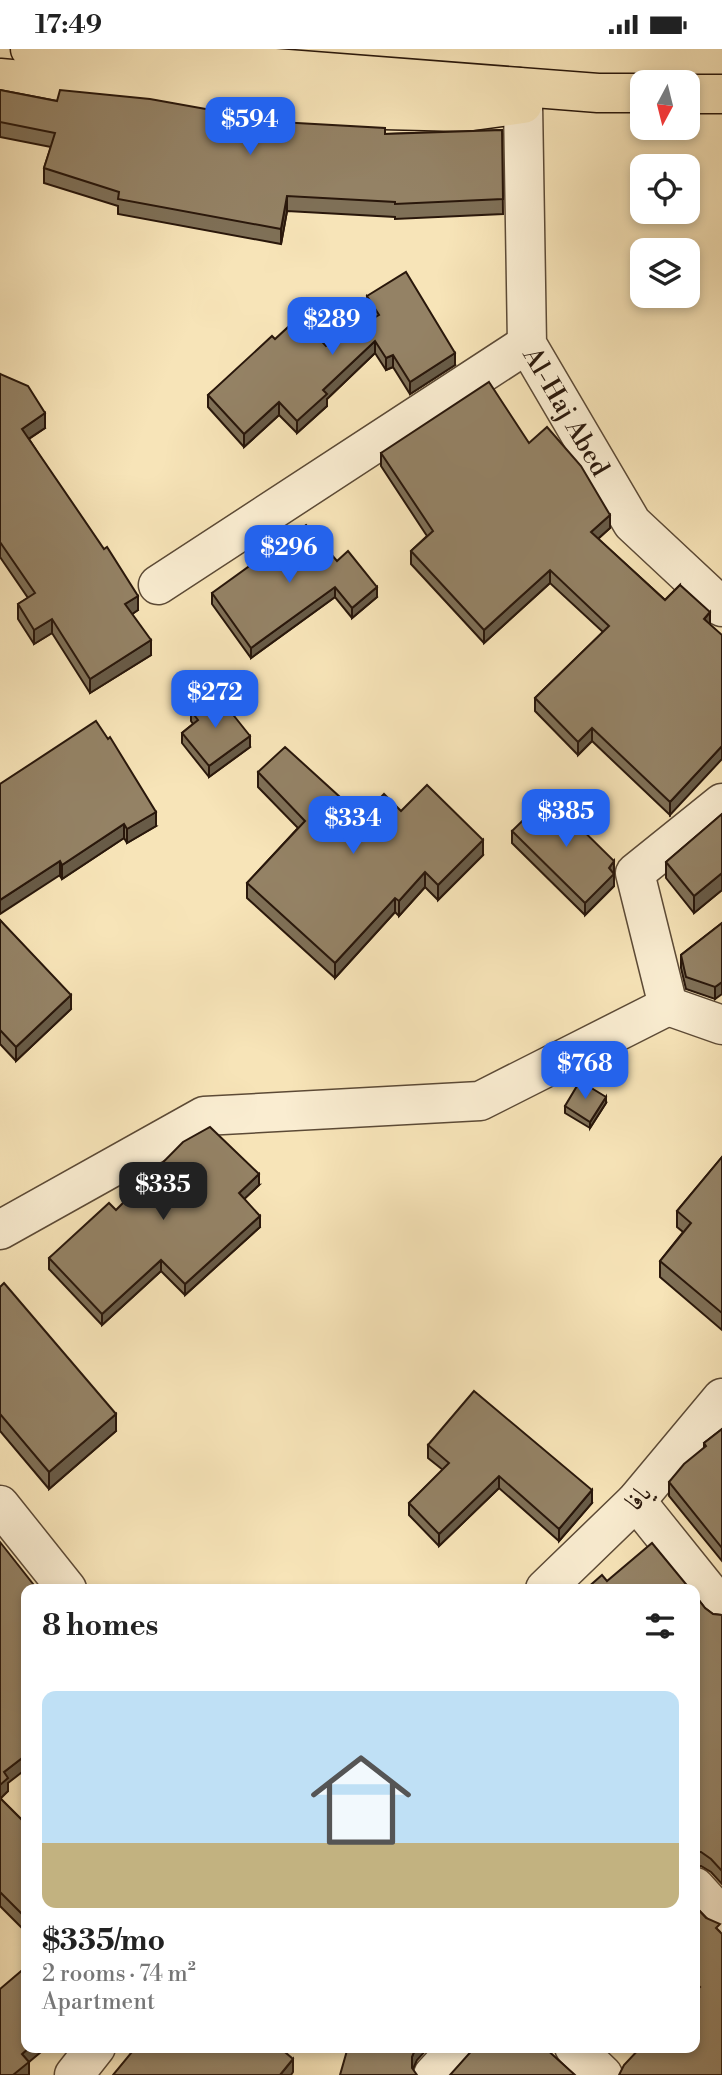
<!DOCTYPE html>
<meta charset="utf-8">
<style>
:root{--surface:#fff;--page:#f6f6f6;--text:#222;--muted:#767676;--line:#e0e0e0;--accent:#2563eb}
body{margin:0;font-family:"Libre Bodoni",Amiri,serif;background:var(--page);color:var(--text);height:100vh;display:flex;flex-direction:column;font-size:26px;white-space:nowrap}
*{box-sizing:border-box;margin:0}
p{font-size:23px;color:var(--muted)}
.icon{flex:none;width:38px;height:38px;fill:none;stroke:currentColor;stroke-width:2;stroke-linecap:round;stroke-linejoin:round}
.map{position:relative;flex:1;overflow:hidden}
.drawer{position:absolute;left:21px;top:1535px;width:679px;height:469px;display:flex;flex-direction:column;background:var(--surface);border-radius:14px;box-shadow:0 4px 10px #0003}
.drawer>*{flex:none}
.needle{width:46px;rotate:187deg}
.fabs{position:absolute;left:630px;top:21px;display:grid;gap:14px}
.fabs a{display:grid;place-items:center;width:70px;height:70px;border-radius:14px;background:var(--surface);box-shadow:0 4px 10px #0003;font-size:35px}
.price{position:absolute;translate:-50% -60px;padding:0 16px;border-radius:14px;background:var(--accent);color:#fff;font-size:23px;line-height:46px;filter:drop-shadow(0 2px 4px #0008)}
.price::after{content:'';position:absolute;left:50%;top:42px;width:21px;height:16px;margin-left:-10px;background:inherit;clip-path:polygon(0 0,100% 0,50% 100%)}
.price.active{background:#222;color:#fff}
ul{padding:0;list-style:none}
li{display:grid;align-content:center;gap:14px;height:371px;padding:0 21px}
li+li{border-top:2px solid var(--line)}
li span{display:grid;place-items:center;height:217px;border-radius:14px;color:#555}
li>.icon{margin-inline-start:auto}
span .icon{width:126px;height:126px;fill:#fffc;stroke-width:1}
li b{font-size:30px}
h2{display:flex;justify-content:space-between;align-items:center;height:84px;padding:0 21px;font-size:30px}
.status{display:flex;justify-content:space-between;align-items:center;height:49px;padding:0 35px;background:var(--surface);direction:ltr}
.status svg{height:19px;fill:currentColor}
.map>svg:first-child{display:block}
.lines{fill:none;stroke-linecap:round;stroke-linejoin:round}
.minor-casing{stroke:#5c4a36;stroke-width:41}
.major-casing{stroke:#29170b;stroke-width:41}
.minor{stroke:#faedd1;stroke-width:38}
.major{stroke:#f7e4b8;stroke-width:38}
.wall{fill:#7f7057;stroke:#29170b;stroke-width:2}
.shaded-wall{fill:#685b47;stroke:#29170b;stroke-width:2}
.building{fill:#948265;stroke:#29170b;stroke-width:2}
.labels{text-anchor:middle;stroke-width:5;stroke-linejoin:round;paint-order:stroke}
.street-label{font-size:26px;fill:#29170b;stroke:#faedd1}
</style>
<div class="status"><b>17:49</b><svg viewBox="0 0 49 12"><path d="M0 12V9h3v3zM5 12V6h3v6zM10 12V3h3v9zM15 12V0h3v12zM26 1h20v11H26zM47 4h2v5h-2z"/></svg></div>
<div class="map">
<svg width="722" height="2026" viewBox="0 0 722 2026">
<rect width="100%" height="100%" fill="#f7e4b8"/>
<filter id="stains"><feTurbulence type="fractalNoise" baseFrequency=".00286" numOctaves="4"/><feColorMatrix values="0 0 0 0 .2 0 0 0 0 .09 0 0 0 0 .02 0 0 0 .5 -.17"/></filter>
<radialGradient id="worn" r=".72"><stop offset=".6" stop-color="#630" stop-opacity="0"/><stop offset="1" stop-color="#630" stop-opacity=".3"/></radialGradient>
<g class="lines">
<defs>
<g id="minor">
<path id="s1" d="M518,38L523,55L527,295L632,474L722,558"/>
<path d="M158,536L527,295"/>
<path d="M668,957L722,976"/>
<path d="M0,1181L204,1067L480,1052L668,957L635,824L722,754"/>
<path d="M636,1452L722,1559"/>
<path d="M0,1456L67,1540"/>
<path d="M545,1540L636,1452L722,1349"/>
<path d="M695,1838L722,1868"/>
<path d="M574,1998L603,2026"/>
<path d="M74,2026L96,1998"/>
<path d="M433,2026L459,1998"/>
</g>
<g id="major">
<path d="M30,0L598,44H642"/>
<path d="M0,29L343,60L465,63L523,55"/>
<path d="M688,45H722"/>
</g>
</defs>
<!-- minor casing -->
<use href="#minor" class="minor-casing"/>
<!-- major casing -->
<use href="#major" class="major-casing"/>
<!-- minor -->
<use href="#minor" class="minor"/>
<!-- major -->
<use href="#major" class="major"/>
</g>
<!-- wall -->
<g class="wall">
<path d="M0,41L57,52L279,73L385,85L502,81L503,165L395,170V168L287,162L281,195L118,165V157L44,134V119L51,98L0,88Z"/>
<path d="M367,247L455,316L410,345L393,318L386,321L375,304L327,350V357L297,384L279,366L244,398L208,358V346L275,290L326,297L373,269L367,259Z"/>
<path d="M0,325L45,379L29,390L138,561L132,565L151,606L90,644L52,584L34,595L18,570V555L28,549L0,508Z"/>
<path d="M529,394L610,479L598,490L665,551L680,536L670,766L592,692L578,706L535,662V649L603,583L550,534L484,594L411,515V502L427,487L381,417V404Z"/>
<path d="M337,512L377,548L352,569L335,548L251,609L212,555V544Z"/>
<path d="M191,662L250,698L209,728L182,694V684L193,675L191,672Z"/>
<path d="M258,723L362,768L401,762L483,806L438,851L425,838L399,867L395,863L335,929L247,849V834L298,779L258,738Z"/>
<path d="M0,735L156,777L127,794L124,789L62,830Z"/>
<path d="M722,765V841L694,864L666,829V813Z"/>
<path d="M512,782L614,812V837L585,866L512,794Z"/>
<path d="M0,871L71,960L16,1012L0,995Z"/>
<path d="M722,874L715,950L686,940L681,919V906Z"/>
<path d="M606,1054L590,1079L565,1064V1057Z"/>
<path d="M722,1108V1281L660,1228V1212L683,1183L677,1178V1162Z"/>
<path d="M259,1136L244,1150L260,1178L185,1246L161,1222L102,1276L49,1220V1209L116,1161Z"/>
<path d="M0,1238L116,1382L49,1440L0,1382Z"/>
<path d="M722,1380V1512L669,1447V1433L704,1399V1394Z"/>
<path d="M428,1396L592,1454L559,1492L499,1439L439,1497L409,1466V1454L443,1421L428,1409Z"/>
<path d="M0,1493L8,1734V1742L0,1749L26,1775V1883L0,1857Z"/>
<path d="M695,1546L705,1559L713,1565L722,1566V1835L711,1823L701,1817H695Z"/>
<path d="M695,1857L720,1883L722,2026L695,1998Z"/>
</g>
<!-- shaded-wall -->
<g class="shaded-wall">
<path d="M287,147V162L281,195V180Z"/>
<path d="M375,292V304L327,350V357L297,384V372L323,341Z"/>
<path d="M455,304V316L410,345V333Z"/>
<path d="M393,306V318L386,321V309Z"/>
<path d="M279,353V366L244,398V385Z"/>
<path d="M45,364V379L22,394V380Z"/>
<path d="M610,466V479L591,496V483Z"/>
<path d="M550,521V534L484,594V581Z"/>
<path d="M335,538V548L251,609V599Z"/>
<path d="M377,538V548L352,569V559Z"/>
<path d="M138,547V561L125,570V555Z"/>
<path d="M710,563V576L704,570Z"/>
<path d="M52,570V584L34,595V581Z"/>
<path d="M151,591V606L90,644V630Z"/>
<path d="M592,679V692L578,706V693Z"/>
<path d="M250,687V698L209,728V717Z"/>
<path d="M722,697V710L670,766V753Z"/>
<path d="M156,763V777L127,794V780Z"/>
<path d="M124,775V789L62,830V816Z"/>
<path d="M483,791V806L438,851V836Z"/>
<path d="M60,812V826L0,865V851Z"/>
<path d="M614,812V837L585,866V854Z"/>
<path d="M425,823V838L399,867V852Z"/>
<path d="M722,824V841L694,864V847Z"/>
<path d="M395,849V863L335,929V914Z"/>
<path d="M722,933V945L715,950V938Z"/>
<path d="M71,946V960L16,1012V998Z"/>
<path d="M606,1048V1054L590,1079V1073Z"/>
<path d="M259,1125V1136L239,1155V1144Z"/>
<path d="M260,1167V1178L185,1246V1235Z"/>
<path d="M161,1211V1222L102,1276V1265Z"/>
<path d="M116,1365V1382L49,1440V1423Z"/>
<path d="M499,1427V1439L439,1497V1485Z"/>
<path d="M592,1441V1454L559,1492V1480Z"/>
<path d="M26,1706V1720L8,1734V1742L0,1750V1736L4,1723Z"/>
<path d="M30,1998H47L29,2013V2026H13L22,2005Z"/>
<path d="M416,1998H429L417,2011L412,2022V2008Z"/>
<path d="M293,2010V2023L291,2026H280Z"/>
</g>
<!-- building -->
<g class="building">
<path d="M0,41L57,52L60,41L150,50L279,73L385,79V85L502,81L503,150L395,155V153L287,147L281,180L118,150L119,143L44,119L55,84L0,73Z"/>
<path d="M406,223L455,304L410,333L393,306L386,309L375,292L323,341L327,345L297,372L279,353L244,385L208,346L272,287L275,290L299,268L326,297L379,266L367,247Z"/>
<path d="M0,325L28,337L45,364L22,380L104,500L107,498L138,547L125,555L151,591L90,630L52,570L34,581L18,555L35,544L0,493Z"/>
<path d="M489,333L529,394L547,378L581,417L610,466L591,483L665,551L680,536L710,563L704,570L722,586V697L670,753L592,679L578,693L535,649L609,577L550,521L484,581L411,502L433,482L381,404Z"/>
<path d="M306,476L337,512L348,502L377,538L352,559L335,538L251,599L212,544Z"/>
<path d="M215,643L250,687L209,717L182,684L198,671L191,662Z"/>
<path d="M96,672L108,690L110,688L156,763L127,780L124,775L62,816L60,812L0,851V735Z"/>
<path d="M285,698L362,768L384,745L401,762L427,736L483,791L438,836L425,823L399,852L395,849L335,914L247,834L305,772L258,723Z"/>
<path d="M548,747L614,812L609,819L614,825L585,854L512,782Z"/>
<path d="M722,765V824L694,847L666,813Z"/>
<path d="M0,871L71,946L16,998L0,981Z"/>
<path d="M722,874V933L715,938L686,928L681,906Z"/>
<path d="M580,1032L606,1048L590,1073L565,1057Z"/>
<path d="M210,1078L259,1125L239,1144L260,1167L185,1235L161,1211L102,1265L49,1209L109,1154L116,1161L183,1093Z"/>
<path d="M722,1108V1264L660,1212L691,1174L677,1162Z"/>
<path d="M4,1234L116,1365L49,1423L0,1365V1238Z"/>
<path d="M474,1342L592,1441L559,1480L499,1427L439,1485L409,1454L449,1414L428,1396Z"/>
<path d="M722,1380V1499L669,1433L684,1415L706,1397L704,1394Z"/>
<path d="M0,1493L37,1540H26V1706L4,1723L8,1729L0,1736Z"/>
<path d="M652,1494L690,1540H586L602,1526L607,1532Z"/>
<path d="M695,1546L705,1559L713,1565L722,1566V1822L711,1810L701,1803H695Z"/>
<path d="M0,1749L26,1775V1869L0,1843Z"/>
<path d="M695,1857L706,1869L720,1875L716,1879L722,1885V2026H619L624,2016L641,1998H695V1943L700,1938L695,1933Z"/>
<path d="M26,1918V1998H30L22,2005L29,2013L13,2026H0V1940Z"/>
<path d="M136,1998H279L293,2010L280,2026H113Z"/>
<path d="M348,1998H416L412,2008V2019L417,2026H340Z"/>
<path d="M475,1998H544L575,2026H450Z"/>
</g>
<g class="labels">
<!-- street labels -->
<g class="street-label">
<text dy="9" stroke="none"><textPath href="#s1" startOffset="336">Al-Haj Abed</textPath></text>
<text transform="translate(638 1448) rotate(-48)" y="9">يافا</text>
</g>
</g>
<rect width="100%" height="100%" filter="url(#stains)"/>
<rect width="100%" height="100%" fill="url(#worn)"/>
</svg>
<div class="fabs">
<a><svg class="needle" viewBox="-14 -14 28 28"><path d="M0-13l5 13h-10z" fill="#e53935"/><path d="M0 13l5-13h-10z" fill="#767676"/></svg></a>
<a><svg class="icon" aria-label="locate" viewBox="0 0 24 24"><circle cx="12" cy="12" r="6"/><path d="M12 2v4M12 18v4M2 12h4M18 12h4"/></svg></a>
<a><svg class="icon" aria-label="layers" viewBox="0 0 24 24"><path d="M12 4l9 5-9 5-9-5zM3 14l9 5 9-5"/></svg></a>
</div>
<b class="price" style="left:250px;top:108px">$594</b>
<b class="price" style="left:332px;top:308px">$289</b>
<b class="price" style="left:289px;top:536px">$296</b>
<b class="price" style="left:215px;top:681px">$272</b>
<b class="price" style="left:566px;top:800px">$385</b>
<b class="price" style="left:353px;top:807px">$334</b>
<b class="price" style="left:585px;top:1052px">$768</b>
<b class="price active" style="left:163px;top:1173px">$335</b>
<section class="drawer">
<h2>8 homes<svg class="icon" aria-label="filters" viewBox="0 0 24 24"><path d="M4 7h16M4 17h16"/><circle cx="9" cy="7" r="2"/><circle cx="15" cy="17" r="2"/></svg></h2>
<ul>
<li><span style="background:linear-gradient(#bfe0f5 70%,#c2b280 0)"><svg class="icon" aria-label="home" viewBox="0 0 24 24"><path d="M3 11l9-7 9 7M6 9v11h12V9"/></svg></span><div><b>$335/mo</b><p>2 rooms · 74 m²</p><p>Apartment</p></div></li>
</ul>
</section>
</div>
